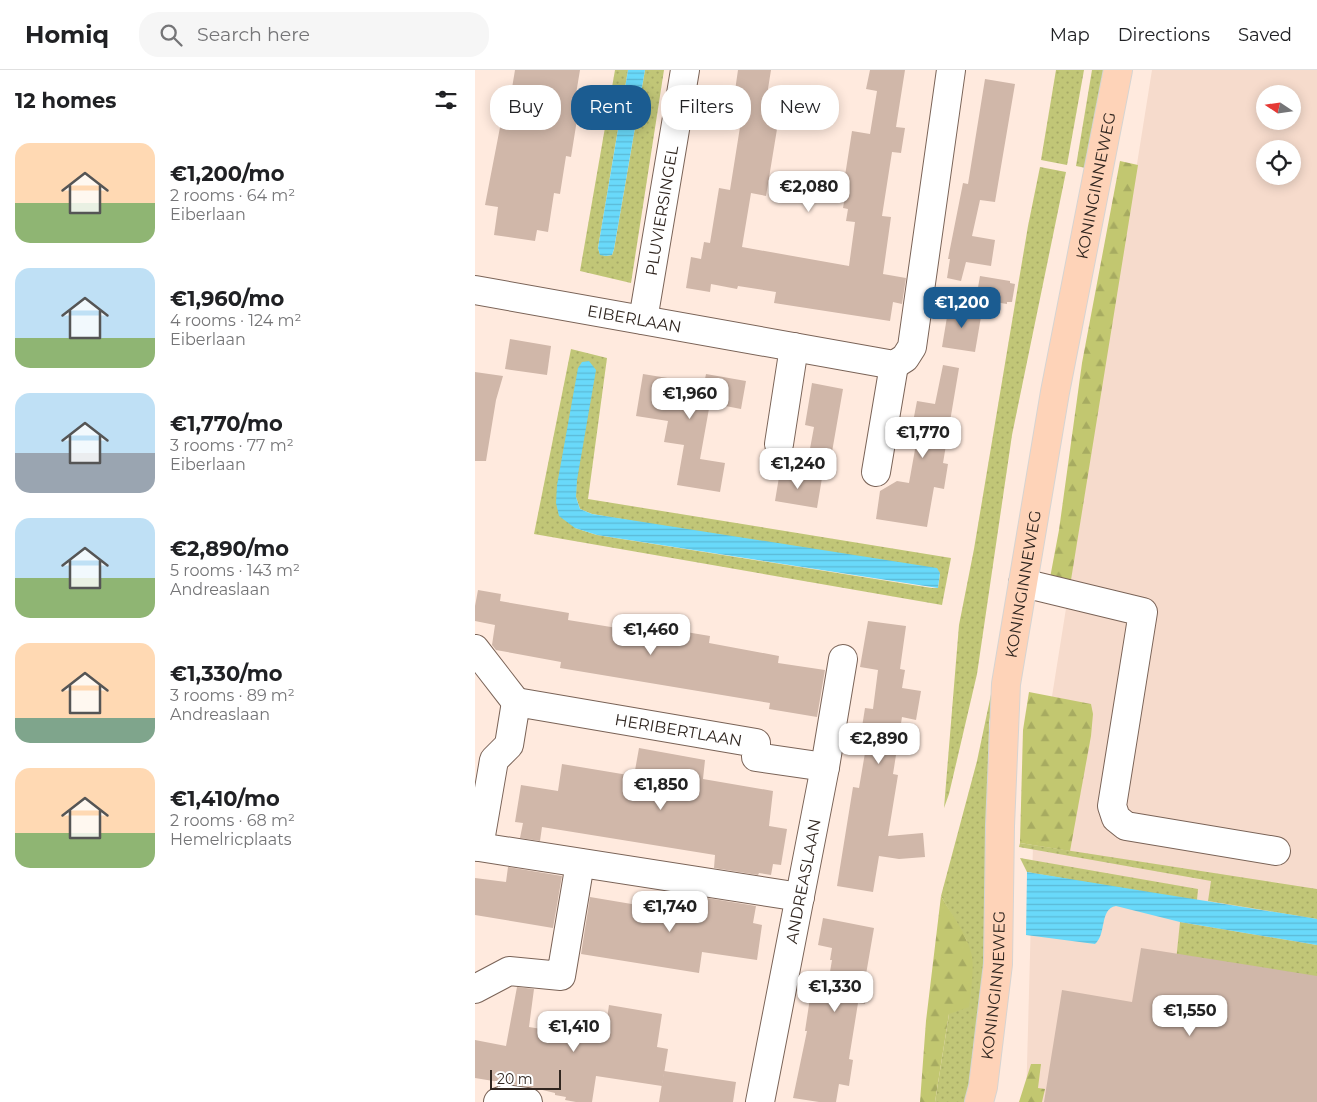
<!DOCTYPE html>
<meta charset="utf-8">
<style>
:root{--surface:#fff;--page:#f6f6f6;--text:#202124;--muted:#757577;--line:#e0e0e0;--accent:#1b5c91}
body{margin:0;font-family:Montserrat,sans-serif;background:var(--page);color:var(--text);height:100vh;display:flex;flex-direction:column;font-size:19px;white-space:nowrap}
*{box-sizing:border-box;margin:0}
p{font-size:16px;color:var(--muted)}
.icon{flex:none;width:28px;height:28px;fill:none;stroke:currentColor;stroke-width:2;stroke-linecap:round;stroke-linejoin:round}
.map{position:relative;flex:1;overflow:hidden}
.details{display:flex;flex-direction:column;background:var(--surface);width:475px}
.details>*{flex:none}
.hud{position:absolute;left:15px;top:15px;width:475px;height:45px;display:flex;gap:10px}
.needle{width:32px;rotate:283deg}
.fabs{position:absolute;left:781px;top:15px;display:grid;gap:10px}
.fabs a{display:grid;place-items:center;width:45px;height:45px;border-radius:50%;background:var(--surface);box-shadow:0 2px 12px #0003;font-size:25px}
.scale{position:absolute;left:15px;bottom:12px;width:71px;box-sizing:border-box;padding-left:5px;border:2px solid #302620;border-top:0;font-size:14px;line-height:18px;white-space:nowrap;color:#302620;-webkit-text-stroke:4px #fff;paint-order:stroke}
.price{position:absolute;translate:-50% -42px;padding:0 11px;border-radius:10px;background:#fff;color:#222;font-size:16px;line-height:32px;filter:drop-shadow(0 1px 2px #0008)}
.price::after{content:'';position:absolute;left:50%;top:30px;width:15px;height:11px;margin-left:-8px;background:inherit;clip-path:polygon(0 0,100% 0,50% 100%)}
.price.current{background:var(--accent);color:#fff}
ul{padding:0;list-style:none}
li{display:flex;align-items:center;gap:15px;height:125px;padding:0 15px}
li span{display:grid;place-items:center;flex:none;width:140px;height:100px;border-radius:15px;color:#555}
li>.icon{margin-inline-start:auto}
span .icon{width:60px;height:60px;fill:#fffc;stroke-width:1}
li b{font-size:21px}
h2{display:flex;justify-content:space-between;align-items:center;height:60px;padding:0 15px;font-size:21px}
.tag{padding:0 18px;border-radius:20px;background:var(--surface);box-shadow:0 2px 12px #0003;font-size:18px;line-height:45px}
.tag.current{background:var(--accent);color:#fff}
header{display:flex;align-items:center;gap:30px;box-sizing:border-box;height:70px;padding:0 25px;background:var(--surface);border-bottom:1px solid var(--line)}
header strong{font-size:24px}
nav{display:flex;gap:28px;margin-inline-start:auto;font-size:18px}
.search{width:350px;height:45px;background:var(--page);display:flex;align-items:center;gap:12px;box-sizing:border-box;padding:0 18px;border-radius:20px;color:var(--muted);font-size:19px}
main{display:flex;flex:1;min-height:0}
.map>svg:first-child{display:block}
.built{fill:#f6dbcc;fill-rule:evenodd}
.grass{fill:url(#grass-dots);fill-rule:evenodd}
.forest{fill:url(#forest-firs)}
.water{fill:url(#water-rules)}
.building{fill:#d0b7a9}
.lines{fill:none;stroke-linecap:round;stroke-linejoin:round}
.minor-casing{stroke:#7a6357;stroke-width:30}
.major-casing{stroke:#d6d4d2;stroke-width:30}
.minor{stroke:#fff;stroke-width:28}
.major{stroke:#fed3b8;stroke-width:28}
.labels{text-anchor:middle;stroke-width:5;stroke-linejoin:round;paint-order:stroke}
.street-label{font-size:16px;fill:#302620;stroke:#fff}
</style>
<header>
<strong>Homiq</strong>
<div class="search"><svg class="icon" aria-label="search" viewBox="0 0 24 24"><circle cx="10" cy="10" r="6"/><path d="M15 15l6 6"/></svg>Search here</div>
<nav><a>Map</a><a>Directions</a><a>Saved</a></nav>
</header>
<main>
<section class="details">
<h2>12 homes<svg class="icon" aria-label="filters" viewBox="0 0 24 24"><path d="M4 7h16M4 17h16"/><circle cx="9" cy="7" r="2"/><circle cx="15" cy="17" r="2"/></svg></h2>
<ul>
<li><span style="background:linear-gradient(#ffd9b3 60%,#8fb573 0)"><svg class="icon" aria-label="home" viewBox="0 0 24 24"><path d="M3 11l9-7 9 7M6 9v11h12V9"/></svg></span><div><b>€1,200/mo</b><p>2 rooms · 64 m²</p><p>Eiberlaan</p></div></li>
<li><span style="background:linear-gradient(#bfe0f5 70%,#8fb573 0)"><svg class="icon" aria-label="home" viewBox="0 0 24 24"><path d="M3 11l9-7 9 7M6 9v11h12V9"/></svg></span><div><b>€1,960/mo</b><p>4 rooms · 124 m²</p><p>Eiberlaan</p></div></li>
<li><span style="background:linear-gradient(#bfe0f5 60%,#9aa5b1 0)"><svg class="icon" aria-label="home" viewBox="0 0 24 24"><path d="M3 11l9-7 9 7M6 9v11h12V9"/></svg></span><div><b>€1,770/mo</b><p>3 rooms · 77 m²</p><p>Eiberlaan</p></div></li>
<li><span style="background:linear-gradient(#bfe0f5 60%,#8fb573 0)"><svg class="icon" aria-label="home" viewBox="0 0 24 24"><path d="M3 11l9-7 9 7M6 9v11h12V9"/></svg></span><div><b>€2,890/mo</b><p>5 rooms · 143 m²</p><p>Andreaslaan</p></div></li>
<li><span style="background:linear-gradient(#ffd9b3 75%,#7fa58c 0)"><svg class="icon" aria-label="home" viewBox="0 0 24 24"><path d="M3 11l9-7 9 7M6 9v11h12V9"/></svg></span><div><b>€1,330/mo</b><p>3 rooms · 89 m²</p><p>Andreaslaan</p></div></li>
<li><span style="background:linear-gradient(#ffd9b3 65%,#8fb573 0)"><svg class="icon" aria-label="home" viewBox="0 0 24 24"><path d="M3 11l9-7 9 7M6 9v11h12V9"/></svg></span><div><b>€1,410/mo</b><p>2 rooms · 68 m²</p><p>Hemelricplaats</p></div></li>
</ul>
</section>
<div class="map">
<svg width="842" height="1032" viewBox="0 0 842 1032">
<defs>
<pattern id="grass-dots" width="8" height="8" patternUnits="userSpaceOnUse" patternTransform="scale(1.25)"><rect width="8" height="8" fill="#c1c677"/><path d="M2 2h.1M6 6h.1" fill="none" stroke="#a6aa67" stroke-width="1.8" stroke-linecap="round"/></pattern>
<pattern id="forest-firs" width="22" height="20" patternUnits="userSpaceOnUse" patternTransform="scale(1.25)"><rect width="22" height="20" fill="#c2c770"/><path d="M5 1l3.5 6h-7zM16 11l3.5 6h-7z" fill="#a7ab61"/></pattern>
<pattern id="water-rules" width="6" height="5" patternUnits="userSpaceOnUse" patternTransform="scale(1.25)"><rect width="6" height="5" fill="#69d9fa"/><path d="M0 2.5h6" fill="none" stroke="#5bbad6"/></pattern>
</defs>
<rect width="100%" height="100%" fill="#ffeade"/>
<!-- built -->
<path class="built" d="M677,0H842V1032H551L559,739ZM790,24H818V51H790ZM790,79H818V106H790Z"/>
<!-- grass -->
<g class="grass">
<path d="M140,0H153L123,178L125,184L131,186L137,185L139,179L170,0H189L156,213L105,201Z"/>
<path d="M581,0H609L592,95L566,90Z"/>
<path d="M617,0H630L611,98L601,96Z"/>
<path d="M565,97L591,102L537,365L502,604L474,724L469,738L484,555L499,479L553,156Z"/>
<path d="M96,279L132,288L113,429L476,488L467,535L59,464ZM103,298L101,427L105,439L117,444L465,503L463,518H457L122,465L100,458Z"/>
<path d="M522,596L526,597L514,652L511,904L494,1032H460L474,944L492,871L466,826L502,691Z"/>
<path d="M545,773L842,819V849L733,831L736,811L544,777Z"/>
<path d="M545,788L723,819L722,830L677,824L552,802Z"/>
<path d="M705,852L842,875V913L701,891Z"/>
</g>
<!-- forest -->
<g class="forest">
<path d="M645,91L663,95L596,510L575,508L584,460L607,293Z"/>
<path d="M554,622L616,634L618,644L616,666L595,781L545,773L548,660Z"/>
<path d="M466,826C476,843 493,866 497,886C499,902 496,920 494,937L474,944L460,1032H445L451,951Z"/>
<path d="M556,994H566L563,1018L570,1019L567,1032H544Z"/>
</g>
<!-- water -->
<g class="water">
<path d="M153,0H170L139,179L137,185L131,186L125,185L123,178Z"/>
<path d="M114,291L121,300L102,410L101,427L105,439L117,444L462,498L465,503L463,518L122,465L100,458L84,446L81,433L82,415L103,298L107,292Z"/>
<path d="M552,802C649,818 745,833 842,849V875L705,852L641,836C624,839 632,864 620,874L551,865Z"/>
</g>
<!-- building -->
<g class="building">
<path d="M40,0H105L100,30L105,31L96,87L91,86L85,124L79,123L73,162L62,160L60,171L19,165L23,137L10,135L27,47L32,48Z"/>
<path d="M263,0H296L288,50L303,53L291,126L276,123L267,177L374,196L380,152L371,151L373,139L368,138L370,126L367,125L377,61L395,64L402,21L391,19L395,0H430L421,57L430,58L426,83L417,82L407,146L416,147L408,204L431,208L427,234L418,232L415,251L299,233L301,222L263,216L262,219L236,214L235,222L211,218L216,187L226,189L229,172L235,173L244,118L255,120L265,57L255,55Z"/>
<path d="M510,9L540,14L520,132L505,130L497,166L520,170L516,196L491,192L486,211L472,208L475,189H473L488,113L493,114Z"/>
<path d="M505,206L535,211V213L540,214L537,232H532V234L501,229Z"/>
<path d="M474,235L507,241L500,282L467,277Z"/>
<path d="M35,269L76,276L72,305L30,299Z"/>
<path d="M468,295L484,298L468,393L473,394L469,419L459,417L452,457L401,449L405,421L422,411L434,413L441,374L434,373L442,331L460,334Z"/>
<path d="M0,302L28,306L21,330L11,391H0Z"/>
<path d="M168,304L229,314L231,304L271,311L266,339L235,333L225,389L250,393L245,422L202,415L209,375L189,372L193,351L161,346Z"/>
<path d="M337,313L368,319L354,399L332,395L339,357L330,355Z"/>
<path d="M305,401L347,408L342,438L300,431Z"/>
<path d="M3,520L26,524L25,531L94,543L93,550L179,564L181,557L235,566L234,573L304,586L303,593L350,600L342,647L294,639L295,633L85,598L86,592L21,580L17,575L20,555L0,551V536Z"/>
<path d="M393,551L431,556L425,599L430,600L427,618L446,621L441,650L427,647L418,704L423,705L413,766L448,763L450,787L424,789L404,786L398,822L362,816L378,717L384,718L391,677L384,676L390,638L398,639L403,600L385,597Z"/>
<path d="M164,678L230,690L228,709L298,721L294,756L312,759L306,795L298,794L296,805L284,803L283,805L239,798L240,785L67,757L65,771L45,768L48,753L40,752L46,715L83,721L87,694L159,706Z"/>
<path d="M33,797L87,806L78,858L0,845V808L31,812Z"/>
<path d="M115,827L222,845L226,827L281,836L278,853L287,855L282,890L227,882L224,903L106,884Z"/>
<path d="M348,848L399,858L389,916H393L390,934L383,933L374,989L378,990L374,1016L364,1014L361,1032H344L318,1028L332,961H330L335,928L350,931L357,890H355L357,878L343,875Z"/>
<path d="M666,878L842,906V1032H569L587,920L657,932Z"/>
<path d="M42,917L59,919L54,957L129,969L134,935L187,944L182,977L193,979L187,1016L121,1006L117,1032H101L90,1030L91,1027L80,1025V1023L55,1017L0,1008V970L31,976Z"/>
<path d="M189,1001L261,1012L258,1032H184Z"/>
</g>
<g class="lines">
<defs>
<g id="minor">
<path id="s1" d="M0,220L419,295L430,288L437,277L476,0"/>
<path id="s2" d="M168,250L210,0"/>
<path d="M304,374L319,277"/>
<path d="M401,402L419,295"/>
<path d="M548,513L668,542L637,736L641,748L651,756L801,781"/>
<path d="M0,579L41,632"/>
<path id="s3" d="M4,777L19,690L34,675L41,632L281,673V687L350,697"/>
<path d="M4,777L325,827"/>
<path d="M0,919L34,901L86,906L105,793"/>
<path d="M23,1032L31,1029L53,1032"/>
<path id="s4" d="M285,1032L350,697L368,589"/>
</g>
<g id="major">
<path id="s5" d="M504,1032L508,1017L523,894L525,756L531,614L580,322L643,0"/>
</g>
</defs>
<!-- minor casing -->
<use href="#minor" class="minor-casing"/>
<!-- major casing -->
<use href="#major" class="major-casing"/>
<!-- minor -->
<use href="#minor" class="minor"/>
<!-- major -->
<use href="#major" class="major"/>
</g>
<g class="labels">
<!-- street labels -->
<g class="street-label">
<text dy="6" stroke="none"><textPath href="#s5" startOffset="926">KONINGINNEWEG</textPath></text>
<text dy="6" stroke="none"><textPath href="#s2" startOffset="111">PLUVIERSINGEL</textPath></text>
<text dy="6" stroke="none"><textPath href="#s1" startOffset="162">EIBERLAAN</textPath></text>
<text dy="6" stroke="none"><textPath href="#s5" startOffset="521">KONINGINNEWEG</textPath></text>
<text dy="6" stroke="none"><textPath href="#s3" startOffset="318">HERIBERTLAAN</textPath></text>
<text dy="6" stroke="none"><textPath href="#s4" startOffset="225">ANDREASLAAN</textPath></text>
<text dy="6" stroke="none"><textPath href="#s5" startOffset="118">KONINGINNEWEG</textPath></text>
</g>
</g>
</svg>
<div class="fabs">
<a><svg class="needle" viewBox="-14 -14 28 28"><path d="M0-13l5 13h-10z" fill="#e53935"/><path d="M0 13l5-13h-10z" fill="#757577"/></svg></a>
<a><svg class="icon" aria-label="locate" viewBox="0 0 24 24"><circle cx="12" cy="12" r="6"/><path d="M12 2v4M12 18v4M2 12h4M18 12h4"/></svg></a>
</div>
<div class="scale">20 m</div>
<b class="price" style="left:334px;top:143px">€2,080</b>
<b class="price current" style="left:487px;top:259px">€1,200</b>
<b class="price" style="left:215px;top:350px">€1,960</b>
<b class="price" style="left:448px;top:389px">€1,770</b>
<b class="price" style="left:323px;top:420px">€1,240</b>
<b class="price" style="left:176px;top:586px">€1,460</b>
<b class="price" style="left:404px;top:695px">€2,890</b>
<b class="price" style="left:186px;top:741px">€1,850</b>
<b class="price" style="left:195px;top:863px">€1,740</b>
<b class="price" style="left:360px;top:943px">€1,330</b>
<b class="price" style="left:715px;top:967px">€1,550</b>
<b class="price" style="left:99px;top:983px">€1,410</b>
<div class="hud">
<a class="tag">Buy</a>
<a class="tag current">Rent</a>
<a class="tag">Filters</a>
<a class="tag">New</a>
</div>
</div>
</main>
